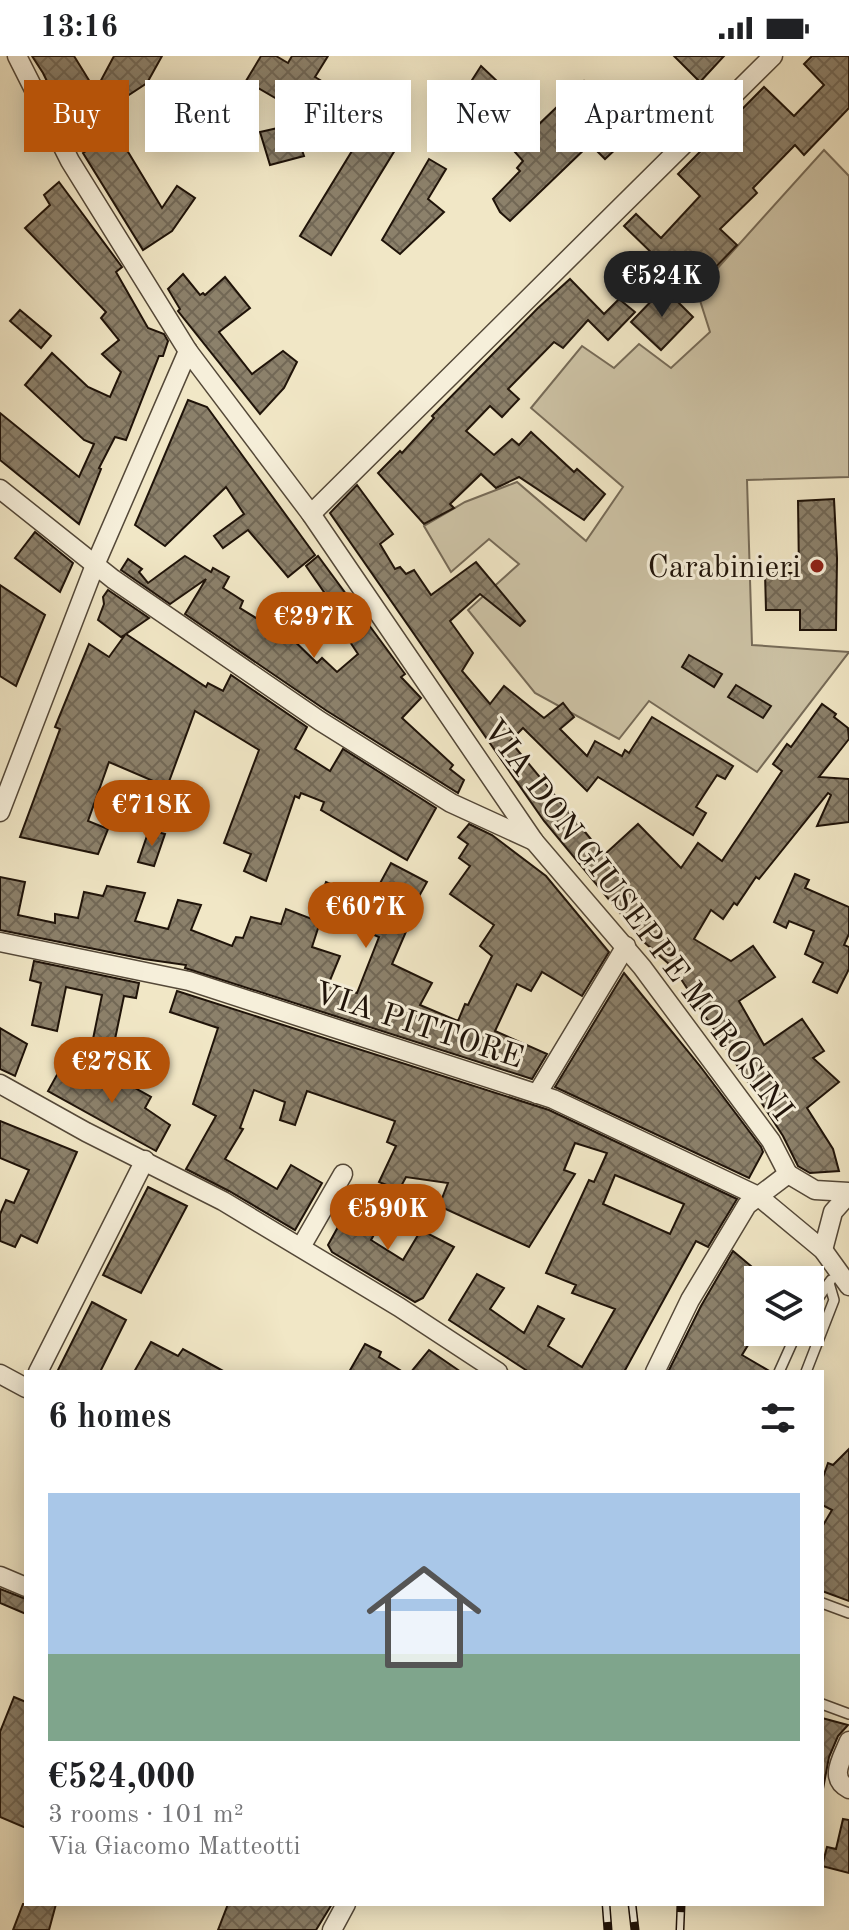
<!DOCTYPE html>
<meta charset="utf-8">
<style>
:root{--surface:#fff;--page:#f2f2f2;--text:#202124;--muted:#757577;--line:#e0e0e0;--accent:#b45309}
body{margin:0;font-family:"Old Standard TT",serif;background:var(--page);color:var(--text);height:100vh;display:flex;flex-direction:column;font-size:30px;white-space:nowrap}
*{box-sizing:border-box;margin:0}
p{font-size:26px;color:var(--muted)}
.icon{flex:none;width:44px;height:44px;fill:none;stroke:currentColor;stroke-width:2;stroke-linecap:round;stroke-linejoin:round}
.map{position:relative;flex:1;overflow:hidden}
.drawer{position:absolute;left:24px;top:1314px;width:800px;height:536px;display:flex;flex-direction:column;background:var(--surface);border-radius:0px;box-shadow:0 4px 20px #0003}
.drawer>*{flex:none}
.top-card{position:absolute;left:24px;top:24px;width:802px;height:72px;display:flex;gap:16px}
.buttons{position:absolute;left:744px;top:1210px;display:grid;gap:16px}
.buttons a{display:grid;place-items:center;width:80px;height:80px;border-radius:0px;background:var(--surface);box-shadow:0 4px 20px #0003;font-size:40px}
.price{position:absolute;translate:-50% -68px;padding:0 18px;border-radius:28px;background:var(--accent);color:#fff;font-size:26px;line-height:52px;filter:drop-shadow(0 2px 4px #0008)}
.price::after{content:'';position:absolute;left:50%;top:48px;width:24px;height:18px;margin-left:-12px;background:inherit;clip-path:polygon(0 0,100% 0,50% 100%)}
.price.active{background:#222;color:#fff}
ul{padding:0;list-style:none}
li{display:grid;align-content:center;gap:16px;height:424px;padding:0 24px}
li+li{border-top:2px solid var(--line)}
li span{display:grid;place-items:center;height:248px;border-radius:0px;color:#555}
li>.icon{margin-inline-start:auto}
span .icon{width:144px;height:144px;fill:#fffc;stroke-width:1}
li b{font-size:34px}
h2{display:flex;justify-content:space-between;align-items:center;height:96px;padding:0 24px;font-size:34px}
.tag{padding:0 28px;border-radius:0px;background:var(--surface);box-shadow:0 4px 20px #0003;font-size:28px;line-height:72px}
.tag.active{background:var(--accent);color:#fff}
.status{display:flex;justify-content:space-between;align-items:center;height:56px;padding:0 40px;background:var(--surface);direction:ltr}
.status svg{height:22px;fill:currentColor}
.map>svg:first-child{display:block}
.green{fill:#cdc3a6;stroke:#766b58;stroke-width:2}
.building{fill:url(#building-cross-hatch);stroke:#1f1309;stroke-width:2;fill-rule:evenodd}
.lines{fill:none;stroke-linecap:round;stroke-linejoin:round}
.service-casing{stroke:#544838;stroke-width:12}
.minor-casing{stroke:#544838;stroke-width:21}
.service{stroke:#f6efda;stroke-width:9}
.minor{stroke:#f6efda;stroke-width:18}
.rail-casing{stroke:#1f1309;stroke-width:9}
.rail{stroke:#f6efda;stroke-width:6;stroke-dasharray:18;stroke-linecap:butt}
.poi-dot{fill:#8f2418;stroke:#f6efda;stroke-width:3}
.labels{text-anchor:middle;stroke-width:6;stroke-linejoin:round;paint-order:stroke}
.poi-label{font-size:32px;fill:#1f1309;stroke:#f6efda;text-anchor:end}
.street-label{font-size:32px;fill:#1f1309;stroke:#f6efda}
</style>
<div class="status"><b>13:16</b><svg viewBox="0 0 49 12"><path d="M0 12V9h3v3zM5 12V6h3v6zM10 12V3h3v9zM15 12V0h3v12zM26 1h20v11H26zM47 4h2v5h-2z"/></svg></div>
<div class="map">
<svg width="849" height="1874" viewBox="0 0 849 1874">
<defs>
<pattern id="building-cross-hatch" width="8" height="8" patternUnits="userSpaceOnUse" patternTransform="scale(2)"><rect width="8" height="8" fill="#8c816b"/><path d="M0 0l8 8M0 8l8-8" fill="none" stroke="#726856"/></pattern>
</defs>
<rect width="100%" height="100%" fill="#f1e7c6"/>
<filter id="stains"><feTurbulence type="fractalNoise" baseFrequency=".0025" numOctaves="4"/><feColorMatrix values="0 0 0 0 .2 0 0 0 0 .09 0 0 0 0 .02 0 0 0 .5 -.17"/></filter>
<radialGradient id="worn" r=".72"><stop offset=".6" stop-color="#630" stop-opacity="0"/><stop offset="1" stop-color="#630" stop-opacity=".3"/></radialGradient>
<!-- green -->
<path class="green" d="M824,94L849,120V421L747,424L752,589L849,596L757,716L649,645L619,683L535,637L468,554L519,508L489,483L451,516L424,470L465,446L517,426L586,485L623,431L531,352L582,290L614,312L639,288L671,312L710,276L697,235Z"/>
<!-- building -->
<g class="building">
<path d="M32,0H74L95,34L74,81L43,17Z"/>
<path d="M114,0H162L147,27L103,56L91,43Z"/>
<path d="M261,0H276L288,7L292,0H328L315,21L406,76L331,199L300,180L355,90L320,68L302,94L304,100L270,109L260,76L313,64L246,25Z"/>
<path d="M674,0H724L700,26Z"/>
<path d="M812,0H849V52L804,99L795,89L753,132L757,137L720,173L737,189L709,218L691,200L659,235L642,219L659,204L624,170L636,158L661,182L700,140L678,118L764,31L794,60L824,29L804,8Z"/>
<path d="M481,10L519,46L515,49L536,71L584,25L633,77L605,103L590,88L510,165L500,156L493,143L520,115L517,112L523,105L499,78L482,94L454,73L472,41L465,35Z"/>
<path d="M116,76L162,152L177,130L195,142L172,175L143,194L83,97Z"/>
<path d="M429,103L446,113L428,143L444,156L400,198L382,184Z"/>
<path d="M59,126L122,211L116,216L148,272L164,278L168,285L163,300H159L126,384L115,381L99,412L101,413L79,468L0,404V357L79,421L94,388L84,384L25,329L52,297L88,331L110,341L121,316L102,298L119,284L101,262L106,256L25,172L50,149L44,139Z"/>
<path d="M183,218L200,239L203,237L205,239L225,221L250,252L219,276L252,318L283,295L297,306L284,332L260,358L178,255L180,253L168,233Z"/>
<path d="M570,223L604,258L619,243L635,256L608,284L588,264L563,292L554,286L508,333L519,343L502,361L490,350L466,375L494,399L512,383L519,389L531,376L574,416L577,413L605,438L584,464L519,421L496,432L481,418L450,448L454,452L424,468L378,417L400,395L402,397L434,362L432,360L538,252Z"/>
<path d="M664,232L693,261L661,294L631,266Z"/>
<path d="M20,254L51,280L41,292L10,265Z"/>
<path d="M188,344L207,351L315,499L288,521L248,474L223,492L214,480L244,458L226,431L165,490L135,469Z"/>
<path d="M357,429L393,478L380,488L395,513L400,511L406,518L414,514L431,539L476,506L525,565L520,570L480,538L450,565L473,597L462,615L490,648L504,630L544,662L563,647L574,661L560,673L587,700L595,685L622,700L625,694L629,697L652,661L733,710L725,723L717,719L696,751L706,757L693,779L598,721L587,735L523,672L510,685L604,799L638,768L681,812L698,787L722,805L782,715L773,708L787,688L791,691L822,648L836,658L834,661L848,672L849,683L819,721L849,723V766L817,770L831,739L828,737L759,823L756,821L737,849L734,847L723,863L711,854L694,883L731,905L753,890L775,921L739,945L764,989L802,963L824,995L813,1002L839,1026L807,1052L833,1093L839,1115L810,1117L798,1110L783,1080L679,920L666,911L669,908L644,886L544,765L330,457Z"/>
<path d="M834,443L837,502L836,574H800V554H766L765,517H799L798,445Z"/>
<path d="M35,476L73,507L60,536L15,502Z"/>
<path d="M185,500L211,516L213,512L229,521L223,532L243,545L240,552L280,577L283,574L317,607L322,602L337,616L358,598L323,545L328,542L306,510L318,500L405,618L401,621L421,642L402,662L453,709L450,713L464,724L458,737L327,655L185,558L206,523L170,548L121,514L128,503L142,513L139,516L148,527Z"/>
<path d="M0,529L45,559L16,630L0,620Z"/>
<path d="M108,534L149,562L126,578L206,631L208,627L223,635L231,619L307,671L295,693L330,715L343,693L436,752L407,804L321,754L324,746L301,737L299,742L295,740L266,825L244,815L251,798L224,787L259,694L195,655L167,731L109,706L88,765L108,773L98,798L20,781L60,673L55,671L89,588L109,601L125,579L121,581L98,564L104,548L103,541Z"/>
<path d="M689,599L722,618L714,631L682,611Z"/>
<path d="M736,629L771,650L763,662L728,641Z"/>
<path d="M469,768L492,779L546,820L609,896L582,940L542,916L531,935L517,928L495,975L547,998L532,1023L185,912L186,909L144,903L0,874V821L25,826L18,859L55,867V858L78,862L84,836L103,840L107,830L145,837L135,865L168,873L178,844L201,849L191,874L232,890L236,881L243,882L251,861L281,868L286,853L320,866L312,891L340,900L328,929L357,937L379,881L351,869L350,871L314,859L326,826L371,844L391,807L427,826L403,869L408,871L392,908L432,927L420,949L458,965L465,948L468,949L492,900L480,890L494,869L450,838L470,810L459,802L468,788L458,781Z"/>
<path d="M149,774L165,778L154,810L138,806Z"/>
<path d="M795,818L809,824L805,832L849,851V878L844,889L849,891V913L837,937L813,926L823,907L805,898L814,875L789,865L786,872L774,866Z"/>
<path d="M34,905L139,927L136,942L124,940L114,988L93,983L102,939L66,931L57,975L32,969L41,927L30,924Z"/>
<path d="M624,917L700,1010L761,1091L763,1096L749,1122L555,1031Z"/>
<path d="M177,935L549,1054L737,1143L708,1191L696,1185L624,1316H529L449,1264L477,1218L504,1232L490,1253L524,1277L538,1250L564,1263L548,1290L582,1311L615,1253L572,1237L576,1229L546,1217L589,1124L594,1126L607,1097L575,1087L564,1114L575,1118L529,1191L439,1150L448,1127L406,1121L399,1134L379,1126L396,1090L387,1086L395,1065L307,1035L295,1069L280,1064L285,1046L254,1034L240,1072L243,1073L225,1103L277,1133L291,1109L322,1127L295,1174L229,1135L186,1113L216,1060L193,1048L218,972L170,956ZM615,1119L684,1148L670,1178L603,1148Z"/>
<path d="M0,972L27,988L15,1020L0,1013Z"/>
<path d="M63,1008L92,1024L96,1017L107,1023L110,1018L151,1041L145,1052L170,1069L156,1095L48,1035Z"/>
<path d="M0,1065L77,1096L37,1187L21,1179L15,1191L0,1185V1158L6,1144L14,1147L29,1114L0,1102Z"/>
<path d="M148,1131L187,1150L141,1237L103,1219Z"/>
<path d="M355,1140L387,1156L371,1184L403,1204L421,1174L454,1191L423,1242L415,1246L332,1196L328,1189Z"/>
<path d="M733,1195L758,1216V1273L742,1299L771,1316H668L701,1250Z"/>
<path d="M92,1246L126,1264L100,1316H57Z"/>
<path d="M151,1286L178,1300L183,1293L225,1316H134Z"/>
<path d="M365,1288L381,1296L379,1301L403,1316H349Z"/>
<path d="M429,1294L461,1316H411Z"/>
<path d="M849,1393V1545L822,1535V1471L832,1454L822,1449V1424L828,1407L833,1409Z"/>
<path d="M0,1533L26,1543V1558L0,1547Z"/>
<path d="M14,1641L26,1646V1772L0,1761V1676Z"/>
<path d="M822,1662L848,1669L838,1680L829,1701L823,1733Z"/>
<path d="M843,1763L849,1764V1817L822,1810L827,1791L836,1793Z"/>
<path d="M23,1848H56L49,1874H13Z"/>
<path d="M228,1848H332L316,1874H218Z"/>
</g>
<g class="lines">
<defs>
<g id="service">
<path d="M810,1254L831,1224"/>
<path d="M779,1316L797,1276"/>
<path d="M806,1316L834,1244L829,1227"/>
<path d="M822,1547L849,1557"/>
<path d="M822,1648L849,1658"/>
</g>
<g id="minor">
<path d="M17,0L70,105L188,295L311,458L534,785L642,911L771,1085L788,1118"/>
<path d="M0,433L113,523L320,665L451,747L534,785"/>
<path d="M311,458L773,0"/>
<path d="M0,756L95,509L188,295"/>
<path d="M0,886L189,925L553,1043L758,1140L823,1194L849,1230"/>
<path d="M0,1028L86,1076L223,1145L399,1251L498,1316"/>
<path d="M537,1038L626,890"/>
<path d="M788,1118L815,1134L849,1136"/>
<path d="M301,1191L343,1118"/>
<path d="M823,1194L833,1156L849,1138"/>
<path d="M38,1316L145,1104"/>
<path d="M655,1316L690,1244L747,1149L788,1118"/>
<path d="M0,1318L26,1332"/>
<path d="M0,1520L26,1531"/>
<path d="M849,1685C842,1703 828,1722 849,1733"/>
<path d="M332,1874L346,1848"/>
</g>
</defs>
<!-- service casing -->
<use href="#service" class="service-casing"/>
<!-- minor casing -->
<use href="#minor" class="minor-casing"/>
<!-- service -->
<use href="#service" class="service"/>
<!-- minor -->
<use href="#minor" class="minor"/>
<defs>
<g id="rail">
<path d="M606,1848L608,1874"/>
<path d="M632,1848L635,1874"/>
<path d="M680,1874L681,1848"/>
</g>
</defs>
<!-- rail casing -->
<use href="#rail" class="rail-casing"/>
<!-- rail -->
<use href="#rail" class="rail"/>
</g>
<!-- markers -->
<circle class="poi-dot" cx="817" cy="510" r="8"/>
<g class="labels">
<!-- poi labels -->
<g class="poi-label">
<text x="801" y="521">Carabinieri</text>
</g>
<!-- street labels -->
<g class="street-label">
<text transform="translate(639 863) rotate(53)" y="11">VIA DON GIUSEPPE MOROSINI</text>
<text transform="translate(419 968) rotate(18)" y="11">VIA PITTORE</text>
</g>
</g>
<rect width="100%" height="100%" filter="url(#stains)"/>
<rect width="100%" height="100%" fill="url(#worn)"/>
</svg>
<div class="buttons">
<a><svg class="icon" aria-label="layers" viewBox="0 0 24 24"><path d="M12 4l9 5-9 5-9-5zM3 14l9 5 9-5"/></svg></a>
</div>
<b class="price active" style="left:662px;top:263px">€524K</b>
<b class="price" style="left:314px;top:604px">€297K</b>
<b class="price" style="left:152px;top:792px">€718K</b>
<b class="price" style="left:366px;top:894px">€607K</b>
<b class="price" style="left:112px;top:1049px">€278K</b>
<b class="price" style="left:388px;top:1196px">€590K</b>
<div class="top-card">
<a class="tag active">Buy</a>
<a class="tag">Rent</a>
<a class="tag">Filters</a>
<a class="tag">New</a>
<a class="tag">Apartment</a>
</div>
<section class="drawer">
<h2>6 homes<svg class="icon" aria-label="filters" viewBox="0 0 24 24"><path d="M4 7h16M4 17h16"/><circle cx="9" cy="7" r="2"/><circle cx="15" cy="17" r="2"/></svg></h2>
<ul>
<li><span style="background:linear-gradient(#a9c7e8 65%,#7fa58c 0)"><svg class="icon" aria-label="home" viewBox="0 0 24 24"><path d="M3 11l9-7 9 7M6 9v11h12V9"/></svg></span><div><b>€524,000</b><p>3 rooms · 101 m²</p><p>Via Giacomo Matteotti</p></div></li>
</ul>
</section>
</div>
